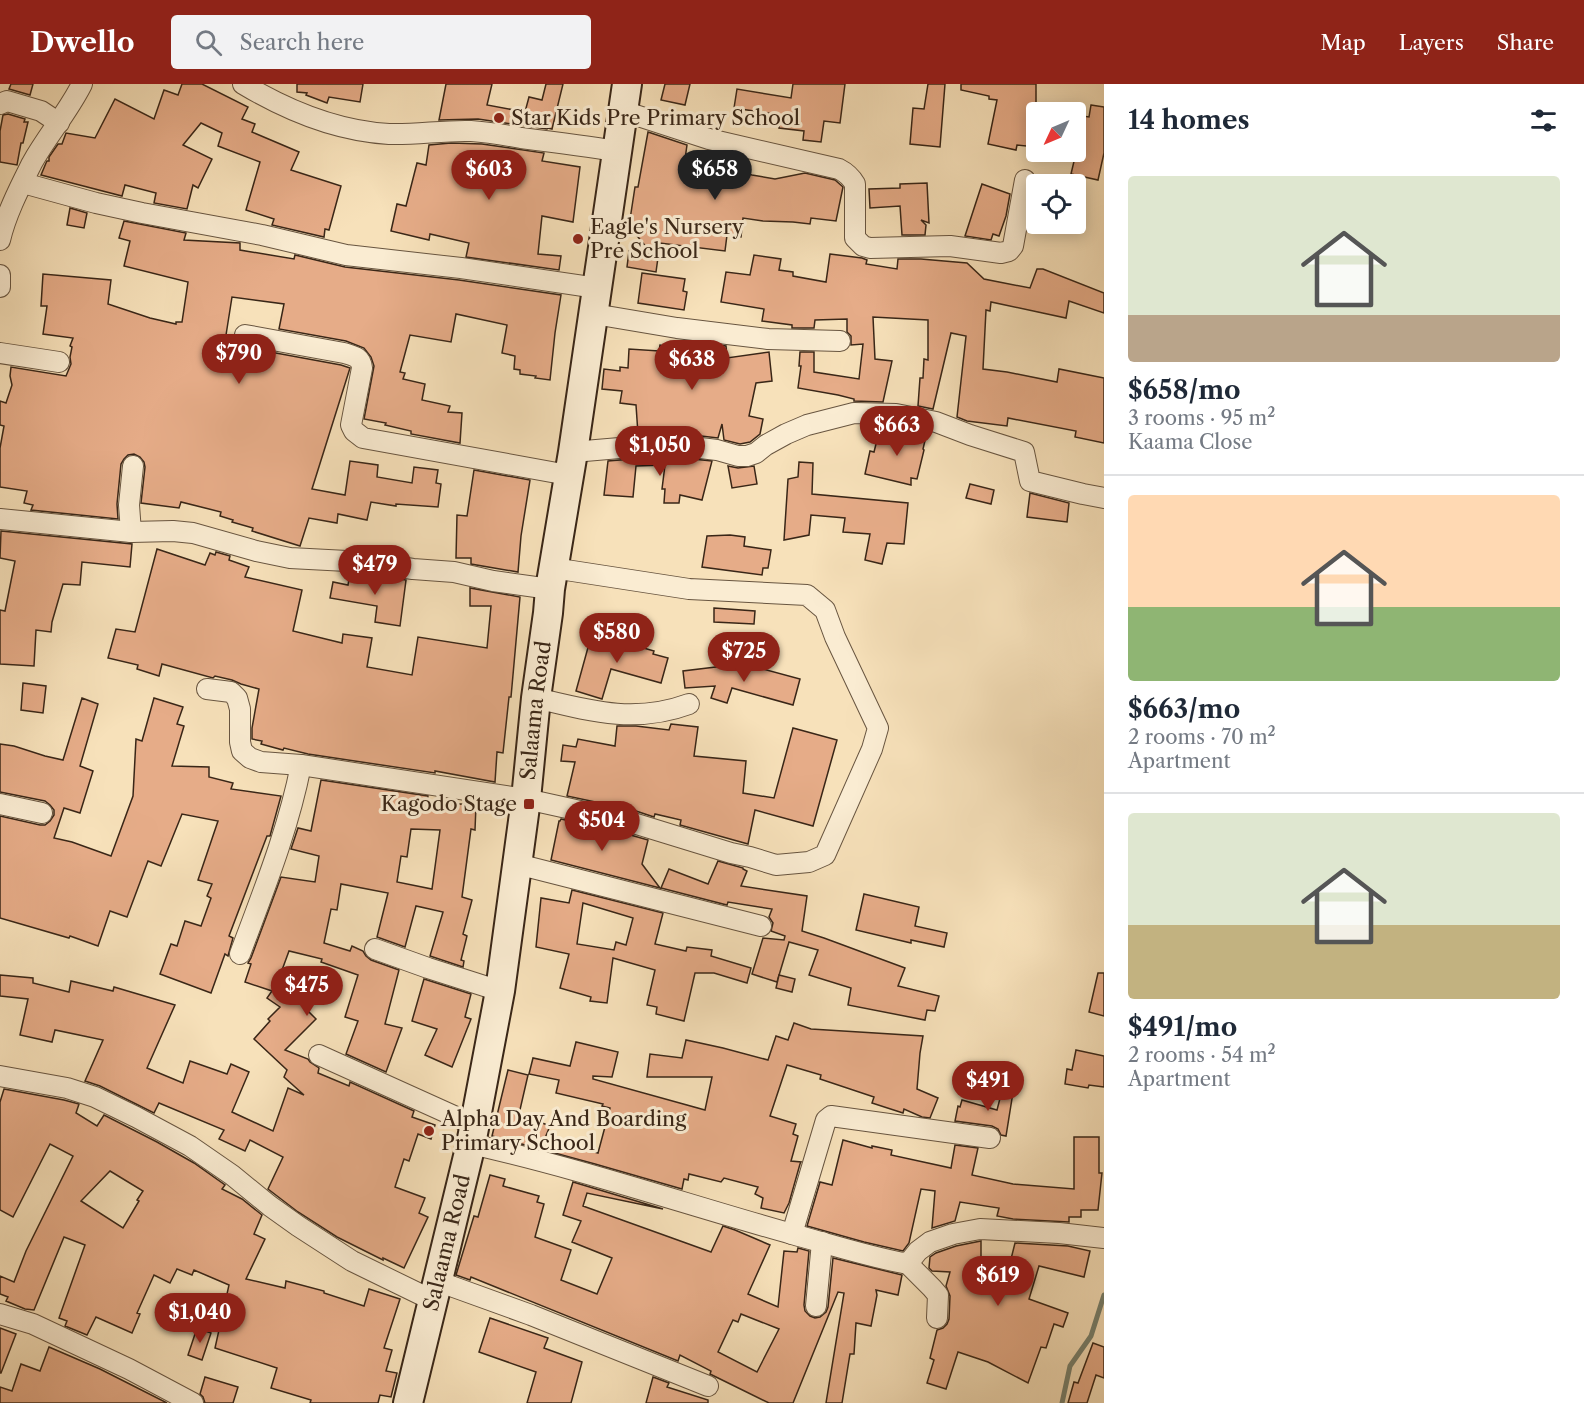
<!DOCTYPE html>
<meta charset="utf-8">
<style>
:root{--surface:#fff;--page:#f2f2f3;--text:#1f2937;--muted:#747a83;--line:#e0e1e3;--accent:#8f2418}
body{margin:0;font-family:"Libre Caslon Text",serif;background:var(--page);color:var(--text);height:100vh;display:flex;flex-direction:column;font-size:22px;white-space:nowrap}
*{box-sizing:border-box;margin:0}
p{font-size:20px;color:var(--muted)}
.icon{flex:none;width:33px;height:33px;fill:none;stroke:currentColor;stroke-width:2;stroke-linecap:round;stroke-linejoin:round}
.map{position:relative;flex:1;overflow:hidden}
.side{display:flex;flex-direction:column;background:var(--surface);width:480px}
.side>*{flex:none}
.needle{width:39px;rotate:226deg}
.tools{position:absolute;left:1026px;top:18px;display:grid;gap:12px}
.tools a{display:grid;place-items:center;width:60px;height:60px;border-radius:6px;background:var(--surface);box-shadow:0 3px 15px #0003;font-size:30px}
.price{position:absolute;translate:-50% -51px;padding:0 14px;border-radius:21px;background:var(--accent);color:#fff;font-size:20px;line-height:39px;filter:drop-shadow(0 2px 3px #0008)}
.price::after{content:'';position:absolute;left:50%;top:36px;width:18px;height:14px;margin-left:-9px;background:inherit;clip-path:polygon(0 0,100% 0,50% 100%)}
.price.current{background:#222;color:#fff}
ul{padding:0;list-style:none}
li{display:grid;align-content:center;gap:12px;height:318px;padding:0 24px}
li+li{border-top:2px solid var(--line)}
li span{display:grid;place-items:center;height:186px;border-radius:6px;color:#555}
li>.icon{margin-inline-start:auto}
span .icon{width:108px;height:108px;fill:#fffc;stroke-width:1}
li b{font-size:26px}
h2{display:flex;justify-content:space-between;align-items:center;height:72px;padding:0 24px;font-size:26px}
header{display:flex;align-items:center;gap:36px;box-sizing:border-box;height:84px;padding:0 30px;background:var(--accent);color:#fff}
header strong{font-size:28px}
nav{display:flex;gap:33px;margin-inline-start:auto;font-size:21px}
.search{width:420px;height:54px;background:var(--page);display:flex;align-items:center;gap:15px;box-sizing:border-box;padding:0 21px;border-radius:6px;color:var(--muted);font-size:22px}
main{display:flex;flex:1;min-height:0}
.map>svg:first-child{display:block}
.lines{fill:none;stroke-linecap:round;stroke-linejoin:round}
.stream{stroke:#76816f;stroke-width:5}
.building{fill:#e6ac88;stroke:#392617;stroke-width:1.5;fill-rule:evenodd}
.street-casing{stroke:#685540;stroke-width:22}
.secondary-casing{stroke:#392617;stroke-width:32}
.street{stroke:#faecd2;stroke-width:20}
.secondary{stroke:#faecd2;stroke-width:28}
.poi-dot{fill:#8f2418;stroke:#faecd2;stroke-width:2}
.labels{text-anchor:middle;stroke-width:6;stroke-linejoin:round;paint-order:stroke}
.poi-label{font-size:21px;fill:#392617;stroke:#faecd2;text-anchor:start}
.street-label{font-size:21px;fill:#392617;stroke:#faecd2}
</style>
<header>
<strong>Dwello</strong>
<div class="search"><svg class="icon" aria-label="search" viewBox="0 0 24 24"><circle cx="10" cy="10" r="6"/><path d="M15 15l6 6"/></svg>Search here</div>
<nav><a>Map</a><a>Layers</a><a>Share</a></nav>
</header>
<main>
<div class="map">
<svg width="1104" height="1319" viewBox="0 0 1104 1319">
<rect width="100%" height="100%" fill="#f7e1ba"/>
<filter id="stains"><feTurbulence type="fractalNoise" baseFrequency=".00333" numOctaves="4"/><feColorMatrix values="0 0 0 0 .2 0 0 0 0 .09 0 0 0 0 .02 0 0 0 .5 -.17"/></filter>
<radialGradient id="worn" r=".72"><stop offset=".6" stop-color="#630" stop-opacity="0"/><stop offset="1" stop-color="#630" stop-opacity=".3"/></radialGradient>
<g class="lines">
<!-- stream -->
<path class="stream" d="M1062,1319L1070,1282L1091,1252L1104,1211"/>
</g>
<!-- building -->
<g class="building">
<path d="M11,0H33L30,11L9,5Z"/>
<path d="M182,0H202L248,23L242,35L255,40L252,48L299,68L291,86L341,102L329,146L325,145L324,153L272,141L274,135L246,126L260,78L218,62L222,49L201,39L183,61L212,75L198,104L193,101L187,125L154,119L156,109L125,101L122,112L41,91L46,79L47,77H49V73L58,60H62L66,49L95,54L115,15L154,35L164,6L178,11Z"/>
<path d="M297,0H363L360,18L329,13L327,19L306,11L307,9L297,8Z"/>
<path d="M446,0H492L487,21L525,28L529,13L542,16L546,0H563L552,45L548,44L547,45L478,35L439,36Z"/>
<path d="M665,0H690L685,21L661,16Z"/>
<path d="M793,0H845L840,39L824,37L821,58L803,56L804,47L779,44L781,31L734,24L737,5L791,14Z"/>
<path d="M928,0H945L940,63L910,60L913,24L924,25Z"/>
<path d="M961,0H1036V63L1017,61L1016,66L988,60L997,16L989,15V12L961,6Z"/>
<path d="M1091,21L1104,23V69L1098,96L1071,90L1076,69V31L1089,33Z"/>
<path d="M8,30L25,35L24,38H28L23,59H21L17,81L0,78V47L3,31Z"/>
<path d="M648,48L687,61L685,75L752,91L775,95L805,89L835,96L843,103L836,137L811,134L810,140L793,138L763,137L743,134L741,153L727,151L725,167L660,159L656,188L627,183L629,167L652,170L629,142L635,103H638Z"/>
<path d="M451,59L482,60L544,69L542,77L580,83L573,138L542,132L538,170L561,172L559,186L466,173L469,159L430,150L429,156L391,147L397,120L406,122L417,79L426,81L429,61Z"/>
<path d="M927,99L929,139L921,136L926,141L925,151H902L900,122L870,124L869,105L900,104V100Z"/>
<path d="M982,100L1010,110L1006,132L999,152L993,150L991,156L965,152Z"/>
<path d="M70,124L87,129L84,144L67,141Z"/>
<path d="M124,137L186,149L184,156L240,159V166L294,175L295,171L345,183L459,196L561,211L555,249L550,296L535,294L536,292L520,290V286L514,285L515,272L502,269L507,241L456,230L451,258L410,251L400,288L405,289L403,295L425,300L422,316L450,322L448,328L462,329L460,359L411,350V347L385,341L386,339L364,335L374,282L371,273L364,264L346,257L279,245L284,220L232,213L226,251L233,252L234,256L238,260L243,263L341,281L350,284L312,405L345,411L350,377L378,381L377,393L412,399L414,383L438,386L436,399L441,400L438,423L396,420V422L371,418L367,436L338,430L337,439L309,434L300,462L252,447L253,444L232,438L233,436L220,432L221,428L181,418L179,424L141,419L145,383L144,378L140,373L134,370L128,371L124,375L121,380L117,420L118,435L31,426L33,421L24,419L27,407L0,403V364L4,342L0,341V317L6,319L12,301L10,292L11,283L66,292L71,280L70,273L72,263L70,262L73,254L43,250L47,222H41L43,190L111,196L108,220L150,234L176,240V238H182L188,198L124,182L130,157L119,154Z"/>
<path d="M830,170L862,174L867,176L866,180L897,185L898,175H921L967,179L984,195L1030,204L1037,185H1043L1104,209V229L1069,217L1066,234L991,218L990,227L986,226L983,285L1007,288L1057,298L1059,285L1104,294V359L1075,353L1076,347L1008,334L1007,342L967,337L957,333L966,252L951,249L933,325L918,322L920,294H923L924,275L928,276V236L873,233L875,275L892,277L883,318L854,317V315L838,311L798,304L801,282H799L800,268H814V288L859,295L863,260L851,261V252L847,248V235L815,236L814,244H792V241L762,237L764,225L721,218L726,188L750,191L754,171L781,175L779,186L793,188V192L826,198Z"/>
<path d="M642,189L685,195L683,207L687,208L684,226L638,219Z"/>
<path d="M682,257L726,262L727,274L769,268L772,297L756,299L749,332L763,335L760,350L750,358L740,360L724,356L722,340L718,354L684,350H638L636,321L620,319L622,307L602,305L604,285L620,287V283L628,284L629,265L659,267L660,261L682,264Z"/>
<path d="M910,345L927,348L923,365L924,366L917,395L911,394V401L865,390L870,367L874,368L879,348L907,355Z"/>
<path d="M644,374H683L712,377L702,416L680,411L679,419H664L665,405H662L665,381L636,382L633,413L604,411L608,377Z"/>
<path d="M799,378L813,379L812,410L908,419L904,460L887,459L882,480L865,476L870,450L843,448L845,434L811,431L809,451L784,456L788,395L798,393Z"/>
<path d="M728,382L738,384L754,382L757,400L732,404Z"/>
<path d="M474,386L530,396L521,452L518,488L471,480V474H456L457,431L467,432Z"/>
<path d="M970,400L994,406L991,420L966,414Z"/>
<path d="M1030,409L1069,419L1067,438L1027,433Z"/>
<path d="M1,447L132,460L130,483L82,478L80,501L63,500L52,538L51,548L36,546L34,582L0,580V526L5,527L15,477L0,474Z"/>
<path d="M730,451L745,453L744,462L771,466L768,484H763L762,491L702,483L707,452Z"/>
<path d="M157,465L205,481L210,469L215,471L216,468L230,472L229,476L249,483L245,493L302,506L293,547L342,559L343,550L372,554L367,583L412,591L418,553L487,564L491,522H470V504L520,513L511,613H509L503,669L497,668L495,698L435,687V689L308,670L284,664L283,666L261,660L262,657L252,655V644L259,605L241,600L232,596L215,592L213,594L162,580L159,592L137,585L138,581L108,574L116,545L135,548Z"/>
<path d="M350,490L381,495L382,492L406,496L400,542L375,538L377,522L330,514L333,498L348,501Z"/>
<path d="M714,524L755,527L754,540L714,538Z"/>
<path d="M592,549L654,567L653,570L668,574L661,599L611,585L602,615L576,607Z"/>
<path d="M748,581L800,595L793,621L732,604L727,619L711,614L715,602L685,604L683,587L724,582L747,587Z"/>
<path d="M23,599L46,602L43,629L21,626Z"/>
<path d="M82,614L98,620L80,682L93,687L80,729L64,724L54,754L72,758L111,772L133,712L136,655L142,657L154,614L183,623L177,640L184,642L172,682L209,683V693L233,699L231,705L281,712L270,752H267L229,852L233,854L228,872L225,870L211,909L160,890L171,860L177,862L185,837L201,842L211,814L207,812L212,800L198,796L218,737L182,730L161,782L148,777L127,833L110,827L98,862L70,852L69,854L0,834V732L40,741H45L50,737L54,731V726L50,721L45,717L0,708V660L14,662L45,672L63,676Z"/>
<path d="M671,640L698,643L694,672L746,677L743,709L774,714L793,644L837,656L813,742L755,726L748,760L680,741L681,736L655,730L654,733L633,726L567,712L575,678L561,677L563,661L576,663L578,655L615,662L617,642H636L669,646Z"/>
<path d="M321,696L428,712L427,718L476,721L475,746L471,745L462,813L472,816L463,850L467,852L461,876L464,877L463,883L430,872L443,828L416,822L405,863L377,853L388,809L341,800L337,826L331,825L324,859L350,867L352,862L363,867L366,872L371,876L399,886L385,940L402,944L386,988L346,970L358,937L345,933L358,891L321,878L322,875L289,867L278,897L316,935L285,966L308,975L310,978L319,984L318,989L349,1002L350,998L414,1027L412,1033L435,1041L431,1055L418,1050L409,1077L404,1075L395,1103L425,1114L419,1129L428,1133L404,1184L383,1174V1176L337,1153L298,1128L268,1105L283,1073L250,1056L245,1067L219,1055L224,1046L159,1019L154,1029L100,1002L85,997L103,956L55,946L52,958L20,951L28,915L0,912V891L33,894V899L69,908L71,897L113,907L114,903L175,921L147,984L183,999L190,977L227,990L231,980L249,988L232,1028L273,1047L288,1004L304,1011L284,993L287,986L254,955L270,937L268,935L280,923L267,914L272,907L245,898L251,880L248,879L251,874L281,793L315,798L319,772L291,765L298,744L311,747ZM411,745L440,746L432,805L397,798L401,772L407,773Z"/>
<path d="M561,735L627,750L648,756L642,780L660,804L551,776L559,737H560Z"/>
<path d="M718,777L743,784V785L747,787L741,802L807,812L802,847L824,854L905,884L898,902L939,912L935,927L927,926L925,936L848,921L851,904L809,891L818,866L789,858L777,898L752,890L763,854L784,856L785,852L771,847L773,839L769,833L772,825L728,818L727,821L661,804L669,785L708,800Z"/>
<path d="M572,806L663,829L655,860L686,867L687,863L712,866L711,872L751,884L747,899L714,889H695L684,937L656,930L657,923L647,921L655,886L613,874L607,919L590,917L591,913L560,904L569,870L536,863L541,814L569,819ZM583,819L633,834L626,861L616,858L614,866L577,860Z"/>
<path d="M864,810L919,823L915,842L947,849L944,863L911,856V859L856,846Z"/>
<path d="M1098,889H1104V932L1089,928Z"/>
<path d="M779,891L795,895L792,908L776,904Z"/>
<path d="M424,895L471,910L465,933L471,935L452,983L425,971L437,945L412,937Z"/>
<path d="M794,939L811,945L923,952L920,969L917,1005L938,1014L930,1034L922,1033L904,1025L903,1029L872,1019L874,1013L820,995L821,991L787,981L770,1032L796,1040L793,1050L798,1052L791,1077L801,1078L800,1080L789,1119L784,1129L761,1124L763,1114L755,1110L758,1103L724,1094L721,1098L689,1090L688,1096L684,1095L682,1105L595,1080L492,1052L508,986L528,991L519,1030L550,1042L545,1054L579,1067L580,1064L598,1069L610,1024L602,1022L603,1020L556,1009L559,996L529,990L533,974L570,982L576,958L618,968L612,993L593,992V995L705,1026L712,993H647L650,970L682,974L686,956L723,964L768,976L776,952L788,956Z"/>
<path d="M1076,966L1104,972V1003L1089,1001L1088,1004L1065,1000L1067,985L1072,986Z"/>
<path d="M1004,999L1014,1002L1006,1052L1001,1051L998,1045L992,1042L955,1037L958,1022L960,1023L962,1016L997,1026Z"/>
<path d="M4,1005L64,1016L79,1020L76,1029L97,1042L104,1031L157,1058L194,1079L225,1101L222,1105L242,1115L262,1131L254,1150L265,1155L246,1195L285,1204L286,1197L324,1207V1209L364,1222L369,1205L400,1215L384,1264L392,1266L386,1287L397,1289L391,1313L380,1311L378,1319H310L311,1316L271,1304L277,1284L215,1264L229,1201L194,1186L192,1191L177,1185L170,1199L154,1191L137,1229L140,1230L132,1249L96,1233L87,1251L65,1242L67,1237L59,1234L85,1161L64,1153L34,1226L25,1225L6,1217L8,1213L0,1210V1192L14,1198L26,1167L73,1072L50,1060L13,1133L0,1126V1018ZM110,1087L143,1107L137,1116L139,1117L123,1144L81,1117Z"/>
<path d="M1074,1053H1099V1089H1102L1098,1126H1081V1133H1069V1138L1013,1135L997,1132L999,1124L960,1118L955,1137L932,1144L935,1107L921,1105L909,1159L903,1167L864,1158L807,1142L820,1098L832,1101L843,1056L872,1064V1062L892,1066L891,1071L951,1084L955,1061L978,1064L972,1091L1013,1100L1074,1105Z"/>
<path d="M490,1091L505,1095L503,1102L539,1112L537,1118L544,1120L535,1153L571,1166L561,1196L597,1210L612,1174L572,1158L581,1137L563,1131L573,1098L663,1125L587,1109L583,1122L711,1168L723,1142L735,1146L770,1161L748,1210L778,1223L784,1167L797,1168L798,1164L809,1167L804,1221L805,1227L810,1232L815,1234L820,1233L826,1228L828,1223L833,1174L902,1191L898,1211L876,1206L877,1211L871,1242L856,1239L854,1270H850L842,1319H826L844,1209L838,1208L793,1319H769L710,1290L711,1287L680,1271L678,1277L471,1193L470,1196L456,1191L474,1132L478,1133ZM741,1230L779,1245L757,1288L718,1268L733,1236L738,1238Z"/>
<path d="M981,1157V1173L1009,1183L1015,1159L1068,1162L1090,1167L1084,1193L1039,1182L1029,1215L1068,1229L1063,1243L1054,1240L1046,1264L1041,1263L1028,1299L988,1278L958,1268L946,1305L927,1299L934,1276L930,1274L937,1246L943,1244L947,1240L949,1235L950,1212L946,1202L950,1188L932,1187L929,1184L930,1173L936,1169L956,1162Z"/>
<path d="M490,1234L548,1254L544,1264L582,1278L571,1319H527L536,1288L479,1268Z"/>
<path d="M0,1244L16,1250L1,1289H0Z"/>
<path d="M197,1244L211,1249L202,1276L188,1271Z"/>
<path d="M1093,1259L1104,1263V1294L1096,1291L1087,1319H1068L1074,1298L1078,1299Z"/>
<path d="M49,1263L100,1285L167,1319H0V1303L12,1307L21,1280L40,1287Z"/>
<path d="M205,1293L238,1303L233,1319H205L203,1313L200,1310Z"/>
<path d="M653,1293L669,1299L667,1303L708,1316V1319H646Z"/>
</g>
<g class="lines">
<defs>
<g id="street">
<path d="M243,0C288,27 336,47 389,50C416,51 444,46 471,47C488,48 505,51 521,54C553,58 585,62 616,67"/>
<path d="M0,20L7,17L41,27L59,39"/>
<path d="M623,27L709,55L839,85C847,89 851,93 855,100V154L863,162L870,164L950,162L1001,169L1009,167L1013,162L1025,96"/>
<path d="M23,99L96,119L142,129L262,151L346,171L461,184L597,204"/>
<path d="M0,156C6,130 20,103 32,79C47,52 68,28 82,0"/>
<path d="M0,191V203"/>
<path d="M594,230L677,244L768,255L840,257"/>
<path d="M245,251L344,269C354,272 361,273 362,284L351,341L354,347L363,354L568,391"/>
<path d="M0,269L59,278"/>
<path d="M573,368L643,362H684L717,366L738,372H747L756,369L766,361L786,350L807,341L854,329L896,330L936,338L970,351L1024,368L1030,397L1083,410L1104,414"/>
<path d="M0,435L131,448L173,447L193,449L256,467L290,474L366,478L413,485L454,488L493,497L550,505"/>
<path d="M131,448L129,421L133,382"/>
<path d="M207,605L231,608L237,614L240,625V658L242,667L250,674L261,678L301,681L526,715L630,738L731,769L750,773L776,781L809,778L825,771L872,665L878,644L835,553L825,526L807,511L689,505L553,484"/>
<path d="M536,614C590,627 635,640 689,620"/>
<path d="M0,720L42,729"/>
<path d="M517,780L761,842"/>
<path d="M375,865L428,884L500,907"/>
<path d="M240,870C263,808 288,747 301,681"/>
<path d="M319,971L474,1041"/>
<path d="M0,992L67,1004L95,1013L136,1033L190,1062L232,1091L270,1122L298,1142L352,1177L432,1216"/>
<path d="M471,1060C579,1084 685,1120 792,1150C829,1160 866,1172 903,1179L910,1177L918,1167L930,1158L953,1150L980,1145L1059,1149L1104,1154"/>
<path d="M792,1150L826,1036L831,1032L990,1054"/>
<path d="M907,1179L932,1204L938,1211L937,1234"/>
<path d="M437,1197L531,1231L708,1302"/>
<path d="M816,1222L822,1158"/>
<path d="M0,1230L33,1240L129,1285L193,1319"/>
</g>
<g id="secondary">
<path id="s1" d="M408,1319L471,1060L500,907L526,715L536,614L548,529L550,505L573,368L627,0"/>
</g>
</defs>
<!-- street casing -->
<use href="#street" class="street-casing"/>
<!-- secondary casing -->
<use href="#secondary" class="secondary-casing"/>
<!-- street -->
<use href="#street" class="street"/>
<!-- secondary -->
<use href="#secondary" class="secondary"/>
</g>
<!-- markers -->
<g class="poi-dot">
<circle cx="499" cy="34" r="6"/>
<circle cx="578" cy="155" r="6"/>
<rect x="523" y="714" width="12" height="12" rx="3"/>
<circle cx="429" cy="1047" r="6"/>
</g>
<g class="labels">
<!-- poi labels -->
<g class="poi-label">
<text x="511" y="41">Star Kids Pre Primary School</text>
<text x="590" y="150">Eagle's Nursery<tspan x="590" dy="24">Pre School</tspan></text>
<text x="517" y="727" text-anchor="end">Kagodo Stage</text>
<text x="441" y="1042">Alpha Day And Boarding<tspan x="441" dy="24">Primary School</tspan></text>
</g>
<!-- street labels -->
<g class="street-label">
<text dy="7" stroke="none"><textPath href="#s1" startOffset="705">Salaama Road</textPath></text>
<text dy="7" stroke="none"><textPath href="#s1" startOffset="165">Salaama Road</textPath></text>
</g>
</g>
<rect width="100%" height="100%" filter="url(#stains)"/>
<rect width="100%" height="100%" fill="url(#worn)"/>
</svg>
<div class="tools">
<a><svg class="needle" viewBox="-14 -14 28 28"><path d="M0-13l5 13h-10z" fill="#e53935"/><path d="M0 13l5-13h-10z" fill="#747a83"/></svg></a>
<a><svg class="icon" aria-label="locate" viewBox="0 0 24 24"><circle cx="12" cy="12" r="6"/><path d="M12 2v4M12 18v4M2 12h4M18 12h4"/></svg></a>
</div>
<b class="price" style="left:489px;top:117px">$603</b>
<b class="price current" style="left:715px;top:117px">$658</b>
<b class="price" style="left:239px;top:301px">$790</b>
<b class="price" style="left:692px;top:307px">$638</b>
<b class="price" style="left:897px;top:373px">$663</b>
<b class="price" style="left:660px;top:393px">$1,050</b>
<b class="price" style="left:375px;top:512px">$479</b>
<b class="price" style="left:617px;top:580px">$580</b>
<b class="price" style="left:744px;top:599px">$725</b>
<b class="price" style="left:602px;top:768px">$504</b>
<b class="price" style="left:307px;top:933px">$475</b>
<b class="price" style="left:988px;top:1028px">$491</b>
<b class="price" style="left:998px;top:1223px">$619</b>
<b class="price" style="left:200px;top:1260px">$1,040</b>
</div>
<section class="side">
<h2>14 homes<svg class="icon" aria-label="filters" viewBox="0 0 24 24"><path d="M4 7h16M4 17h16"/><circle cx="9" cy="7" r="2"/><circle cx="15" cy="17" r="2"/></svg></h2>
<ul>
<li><span style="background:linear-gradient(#dfe7d0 75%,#b9a48a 0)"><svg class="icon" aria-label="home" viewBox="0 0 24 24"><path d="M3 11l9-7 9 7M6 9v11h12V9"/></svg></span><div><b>$658/mo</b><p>3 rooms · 95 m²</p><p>Kaama Close</p></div></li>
<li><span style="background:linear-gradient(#ffd9b3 60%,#8fb573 0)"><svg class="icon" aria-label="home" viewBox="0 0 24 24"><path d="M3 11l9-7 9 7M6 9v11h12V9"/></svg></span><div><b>$663/mo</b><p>2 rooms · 70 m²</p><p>Apartment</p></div></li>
<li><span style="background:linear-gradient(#dfe7d0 60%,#c2b280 0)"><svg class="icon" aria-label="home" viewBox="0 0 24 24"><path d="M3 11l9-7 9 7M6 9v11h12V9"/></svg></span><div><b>$491/mo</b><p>2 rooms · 54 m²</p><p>Apartment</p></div></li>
</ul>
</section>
</main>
